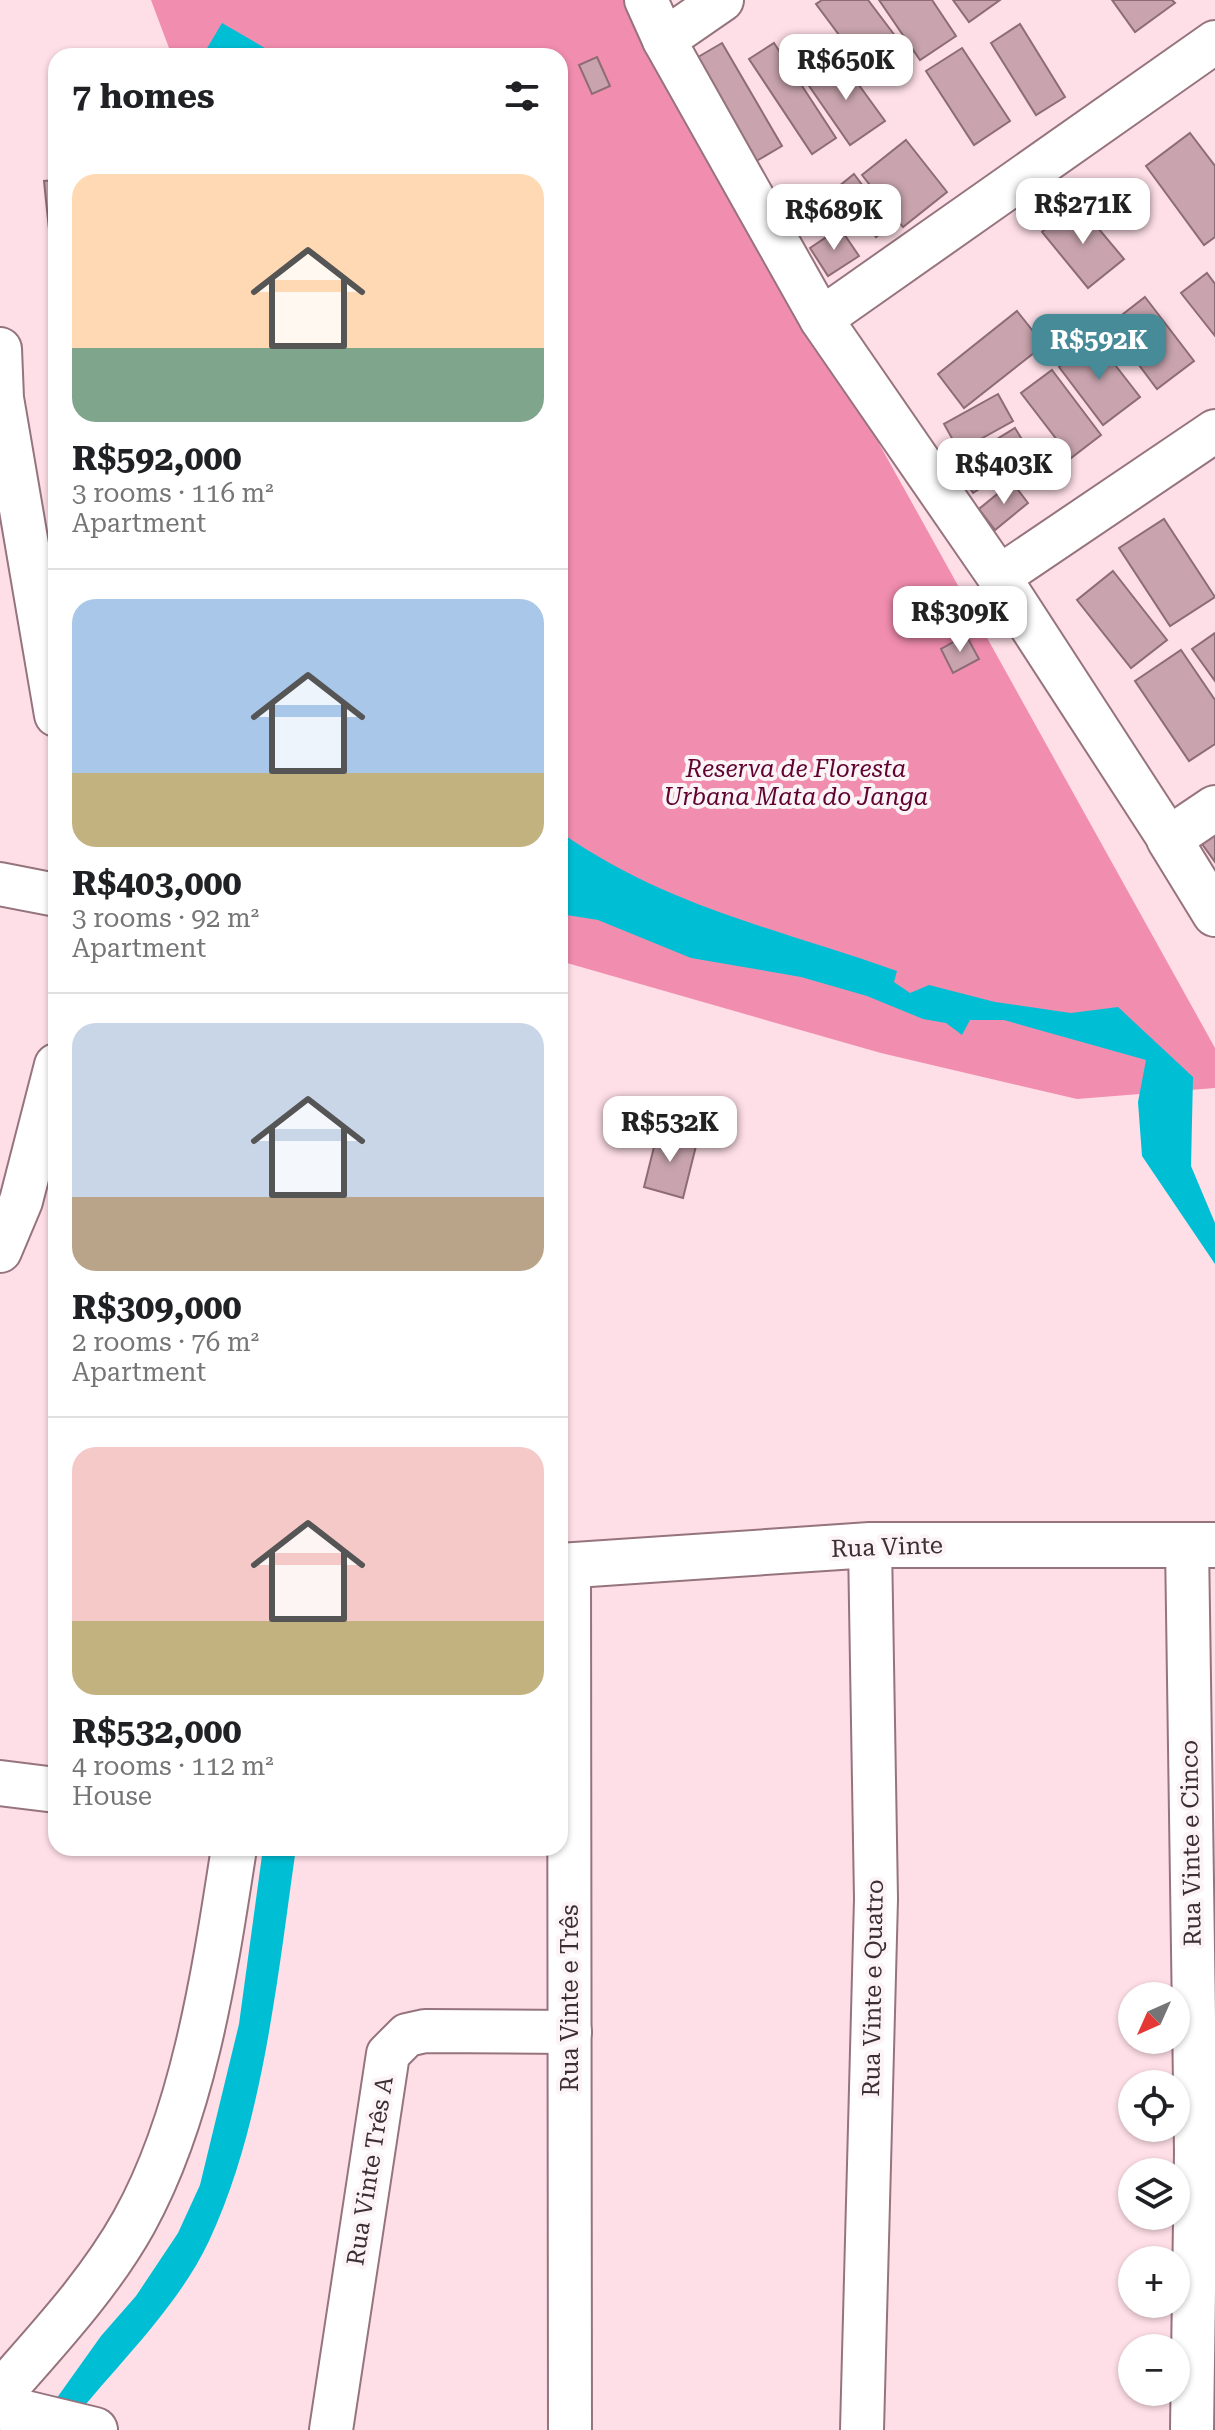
<!DOCTYPE html>
<meta charset="utf-8">
<style>
:root{--surface:#fff;--page:#f6f6f6;--text:#202124;--muted:#757577;--line:#e0e0e0;--accent:#468b97}
body{margin:0;font-family:"Roboto Serif",serif;background:var(--page);color:var(--text);height:100vh;display:flex;flex-direction:column;font-size:30px;white-space:nowrap}
*{box-sizing:border-box;margin:0}
p{font-size:26px;color:var(--muted)}
.icon{flex:none;width:44px;height:44px;fill:none;stroke:currentColor;stroke-width:2;stroke-linecap:round;stroke-linejoin:round}
.map{position:relative;flex:1;overflow:hidden}
.panel{position:absolute;left:48px;top:48px;width:520px;height:1808px;display:flex;flex-direction:column;background:var(--surface);border-radius:24px;box-shadow:0 2px 6px #0004}
.panel>*{flex:none}
.needle{width:52px;rotate:225deg}
.fabs{position:absolute;left:1118px;top:1982px;display:grid;gap:16px}
.fabs a{display:grid;place-items:center;width:72px;height:72px;border-radius:50%;background:var(--surface);box-shadow:0 2px 6px #0004;font-size:40px}
.price{position:absolute;translate:-50% -68px;padding:0 18px;border-radius:16px;background:#fff;color:#222;font-size:26px;line-height:52px;filter:drop-shadow(0 2px 4px #0008)}
.price::after{content:'';position:absolute;left:50%;top:48px;width:24px;height:18px;margin-left:-12px;background:inherit;clip-path:polygon(0 0,100% 0,50% 100%)}
.price.on{background:var(--accent);color:#fff}
ul{padding:0;list-style:none}
li{display:grid;align-content:center;gap:16px;height:424px;padding:0 24px}
li+li{border-top:2px solid var(--line)}
li span{display:grid;place-items:center;height:248px;border-radius:24px;color:#555}
li>.icon{margin-inline-start:auto}
span .icon{width:144px;height:144px;fill:#fffc;stroke-width:1}
li b{font-size:34px}
h2{display:flex;justify-content:space-between;align-items:center;height:96px;padding:0 24px;font-size:34px}
.map>svg:first-child{display:block}
.forest{fill:#f18daf}
.water{fill:#00bfd5}
.building{fill:#c9a4ae;stroke:#8e6c76;stroke-width:2}
.lines{fill:none;stroke-linecap:round;stroke-linejoin:round}
.minor-casing{stroke:#96747e;stroke-width:46}
.tertiary-casing{stroke:#96747e;stroke-width:48}
.secondary-casing{stroke:#96747e;stroke-width:48}
.minor{stroke:#fff;stroke-width:42}
.tertiary{stroke:#fff;stroke-width:44}
.secondary{stroke:#fff;stroke-width:44}
.labels{text-anchor:middle;stroke-width:8;stroke-linejoin:round;paint-order:stroke}
.park-label{font-size:24px;font-style:italic;fill:#5f0230;stroke:#fbf3f5}
.street-label{font-size:24px;fill:#3d2e33;stroke:#fbf3f5}
</style>
<div class="map">
<svg width="1215" height="2430" viewBox="0 0 1215 2430">
<rect width="100%" height="100%" fill="#fedee7"/>
<!-- forest -->
<path class="forest" d="M151,0H647L657,44L1215,1048V1088L1077,1099L881,1053L560,961V56H172Z"/>
<!-- water -->
<g class="water">
<path d="M222,23L270,51L269,56H213L206,50Z"/>
<path d="M560,832C667,907 776,928 897,971L894,982L910,993L929,985L995,1002L1071,1013L1118,1007L1193,1077L1191,1166L1215,1223V1264L1142,1156L1138,1102L1146,1060L1004,1020H970L962,1035L946,1023L923,1019L867,996L801,977L691,958L598,920L560,914Z"/>
<path d="M263,1848H296C278,1973 263,2127 209,2241C176,2311 112,2369 65,2430H34L101,2336L136,2296L178,2233L200,2185L239,2024Z"/>
</g>
<!-- building -->
<g class="building">
<path d="M822,0H868L899,41L863,67L816,4Z"/>
<path d="M879,0H932L956,36L920,60Z"/>
<path d="M953,0H1000L969,22Z"/>
<path d="M1112,0H1172L1175,3L1135,32Z"/>
<path d="M1020,24L1065,97L1036,115L991,43Z"/>
<path d="M722,43L782,146L753,163L693,60Z"/>
<path d="M774,43L836,138L812,154L749,59Z"/>
<path d="M962,48L1010,121L974,145L926,71Z"/>
<path d="M597,57L610,86L592,94L579,65Z"/>
<path d="M840,59L885,121L850,145L807,83Z"/>
<path d="M1190,133L1215,166V237L1204,245L1146,166Z"/>
<path d="M906,140L947,192L903,227L862,175Z"/>
<path d="M854,174L892,225L876,237L838,187Z"/>
<path d="M56,180V239H50L44,181Z"/>
<path d="M1077,203L1124,259L1088,288L1042,232Z"/>
<path d="M840,228L859,256L828,276L810,248Z"/>
<path d="M1207,273L1215,284V336L1181,293Z"/>
<path d="M1145,297L1194,361L1157,389L1109,325Z"/>
<path d="M1017,311L1044,345L964,408L938,374Z"/>
<path d="M1095,339L1140,397L1103,425L1059,367Z"/>
<path d="M1052,370L1101,435L1071,458L1021,393Z"/>
<path d="M998,394L1013,421L959,451L944,424Z"/>
<path d="M1015,428L1032,456L973,493L955,465Z"/>
<path d="M1012,482L1028,503L995,530L979,509Z"/>
<path d="M1164,519L1215,597L1170,626L1119,548Z"/>
<path d="M1113,571L1167,640L1131,668L1077,600Z"/>
<path d="M1215,633V681L1192,649Z"/>
<path d="M966,635L979,659L953,673L941,649Z"/>
<path d="M1181,650L1215,700V744L1189,761L1135,681Z"/>
<path d="M1215,824V862L1197,837Z"/>
<path d="M658,1131L697,1142L683,1198L644,1187Z"/>
</g>
<g class="lines">
<defs>
<g id="minor">
<path d="M646,0L664,40L821,319L999,577L1169,839"/>
<path d="M664,40L722,0"/>
<path d="M821,319L1215,42"/>
<path d="M0,349L2,398L56,715"/>
<path d="M999,577L1215,431"/>
<path d="M0,884L56,895"/>
<path d="M0,1251L21,1201L56,1065"/>
<path d="M1187,1544L1196,2152L1192,2430"/>
<path d="M569,1566L570,2430"/>
<path d="M331,2430L388,2054L407,2035L425,2031L570,2032"/>
<path d="M862,2430L876,1899L870,1545"/>
</g>
<g id="tertiary">
<path d="M560,1566L870,1545H1215"/>
<path d="M0,1783L56,1790"/>
<path d="M0,2394C47,2340 99,2285 134,2222C194,2114 215,1970 234,1848"/>
<path d="M0,2407L95,2430"/>
</g>
<path id="secondary" d="M1215,808L1169,839L1215,914"/>
</defs>
<!-- minor casing -->
<use href="#minor" class="minor-casing"/>
<!-- tertiary casing -->
<use href="#tertiary" class="tertiary-casing"/>
<!-- secondary casing -->
<use href="#secondary" class="secondary-casing"/>
<!-- minor -->
<use href="#minor" class="minor"/>
<!-- tertiary -->
<use href="#tertiary" class="tertiary"/>
<!-- secondary -->
<use href="#secondary" class="secondary"/>
</g>
<g class="labels">
<!-- park labels -->
<g class="park-label">
<text x="796" y="777">Reserva de Floresta<tspan x="796" dy="28">Urbana Mata do Janga</tspan></text>
</g>
<!-- street labels -->
<g class="street-label">
<text transform="translate(887 1547) rotate(-2)" y="8">Rua Vinte</text>
<text transform="translate(1191 1843) rotate(-91)" y="8">Rua Vinte e Cinco</text>
<text transform="translate(873 1988) rotate(-89)" y="8">Rua Vinte e Quatro</text>
<text transform="translate(570 1998) rotate(-90)" y="8">Rua Vinte e Três</text>
<text transform="translate(370 2171) rotate(-81)" y="8">Rua Vinte Três A</text>
</g>
</g>
</svg>
<div class="fabs">
<a><svg class="needle" viewBox="-14 -14 28 28"><path d="M0-13l5 13h-10z" fill="#e53935"/><path d="M0 13l5-13h-10z" fill="#757577"/></svg></a>
<a><svg class="icon" aria-label="locate" viewBox="0 0 24 24"><circle cx="12" cy="12" r="6"/><path d="M12 2v4M12 18v4M2 12h4M18 12h4"/></svg></a>
<a><svg class="icon" aria-label="layers" viewBox="0 0 24 24"><path d="M12 4l9 5-9 5-9-5zM3 14l9 5 9-5"/></svg></a>
<a>+</a>
<a>−</a>
</div>
<b class="price" style="left:846px;top:102px">R$650K</b>
<b class="price" style="left:1083px;top:246px">R$271K</b>
<b class="price" style="left:834px;top:252px">R$689K</b>
<b class="price on" style="left:1099px;top:382px">R$592K</b>
<b class="price" style="left:1004px;top:506px">R$403K</b>
<b class="price" style="left:960px;top:654px">R$309K</b>
<b class="price" style="left:670px;top:1164px">R$532K</b>
<section class="panel">
<h2>7 homes<svg class="icon" aria-label="filters" viewBox="0 0 24 24"><path d="M4 7h16M4 17h16"/><circle cx="9" cy="7" r="2"/><circle cx="15" cy="17" r="2"/></svg></h2>
<ul>
<li><span style="background:linear-gradient(#ffd9b3 70%,#7fa58c 0)"><svg class="icon" aria-label="home" viewBox="0 0 24 24"><path d="M3 11l9-7 9 7M6 9v11h12V9"/></svg></span><div><b>R$592,000</b><p>3 rooms · 116 m²</p><p>Apartment</p></div></li>
<li><span style="background:linear-gradient(#a9c7e8 70%,#c2b280 0)"><svg class="icon" aria-label="home" viewBox="0 0 24 24"><path d="M3 11l9-7 9 7M6 9v11h12V9"/></svg></span><div><b>R$403,000</b><p>3 rooms · 92 m²</p><p>Apartment</p></div></li>
<li><span style="background:linear-gradient(#c9d6e8 70%,#b9a48a 0)"><svg class="icon" aria-label="home" viewBox="0 0 24 24"><path d="M3 11l9-7 9 7M6 9v11h12V9"/></svg></span><div><b>R$309,000</b><p>2 rooms · 76 m²</p><p>Apartment</p></div></li>
<li><span style="background:linear-gradient(#f6c9c9 70%,#c2b280 0)"><svg class="icon" aria-label="home" viewBox="0 0 24 24"><path d="M3 11l9-7 9 7M6 9v11h12V9"/></svg></span><div><b>R$532,000</b><p>4 rooms · 112 m²</p><p>House</p></div></li>
</ul>
</section>
</div>
